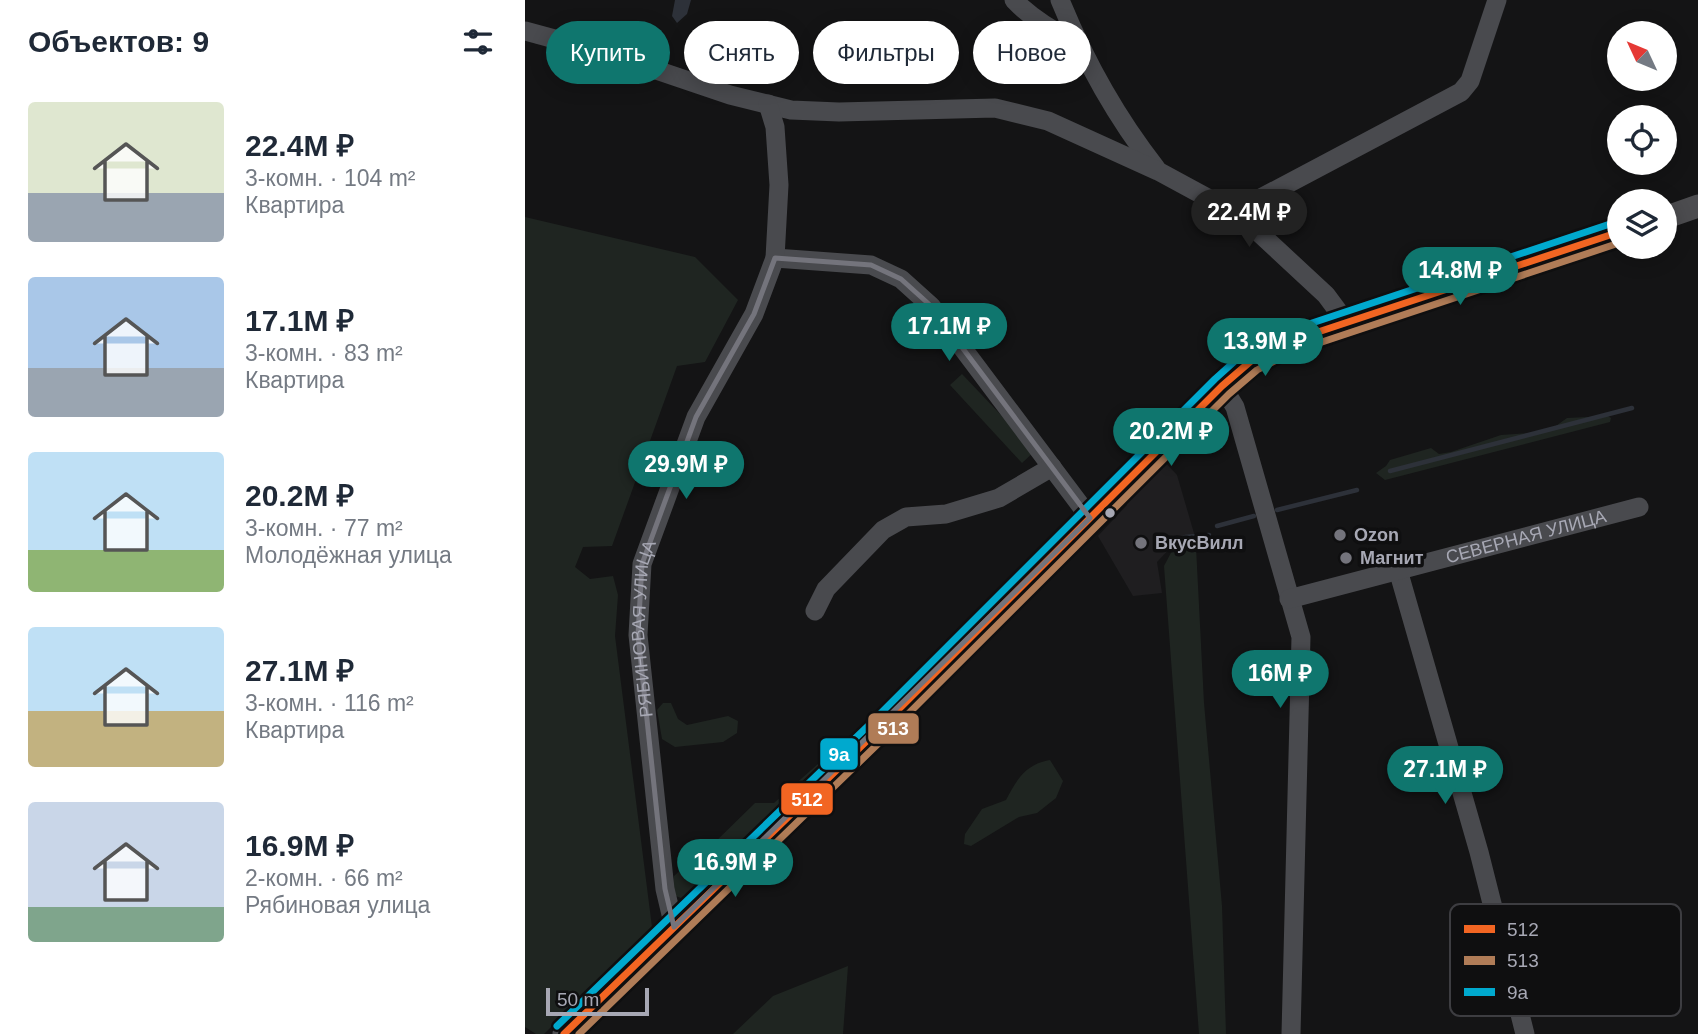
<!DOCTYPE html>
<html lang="ru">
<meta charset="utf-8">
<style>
:root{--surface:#fff;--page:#f2f2f3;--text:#1f2937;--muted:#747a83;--accent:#0f766e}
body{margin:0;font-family:Helvetica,sans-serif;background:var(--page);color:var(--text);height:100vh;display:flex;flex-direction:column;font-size:26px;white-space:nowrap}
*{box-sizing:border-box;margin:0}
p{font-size:23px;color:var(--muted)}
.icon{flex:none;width:38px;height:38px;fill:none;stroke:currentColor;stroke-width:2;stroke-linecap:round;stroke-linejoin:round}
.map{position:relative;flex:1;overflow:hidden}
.details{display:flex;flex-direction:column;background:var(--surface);width:525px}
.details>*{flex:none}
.banner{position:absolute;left:21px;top:21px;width:665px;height:63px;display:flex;gap:14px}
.needle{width:46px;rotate:314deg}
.buttons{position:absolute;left:1082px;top:21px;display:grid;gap:14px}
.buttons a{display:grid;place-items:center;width:70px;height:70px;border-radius:50%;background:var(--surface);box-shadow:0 4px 18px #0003;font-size:35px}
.scale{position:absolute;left:21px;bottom:18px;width:103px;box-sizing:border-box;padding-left:7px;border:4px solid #a7a8b4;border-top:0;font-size:19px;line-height:24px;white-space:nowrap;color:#a7a8b4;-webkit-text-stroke:5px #0f0f10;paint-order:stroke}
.price{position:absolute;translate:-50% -60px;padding:0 16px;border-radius:24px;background:var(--accent);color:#fff;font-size:23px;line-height:46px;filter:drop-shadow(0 2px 4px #0008)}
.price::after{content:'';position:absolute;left:50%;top:42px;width:21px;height:16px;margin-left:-10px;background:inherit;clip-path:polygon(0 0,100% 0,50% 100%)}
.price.selected{background:#222;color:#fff}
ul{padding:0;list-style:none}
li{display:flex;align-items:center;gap:21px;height:175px;padding:0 28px}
li span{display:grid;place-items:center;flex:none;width:196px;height:140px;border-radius:7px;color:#555}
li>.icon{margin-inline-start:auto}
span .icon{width:84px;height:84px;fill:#fffc;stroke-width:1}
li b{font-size:30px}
h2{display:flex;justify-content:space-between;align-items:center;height:84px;padding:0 28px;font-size:30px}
.tag{padding:0 24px;border-radius:32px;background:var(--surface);box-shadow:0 4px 18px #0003;font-size:24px;line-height:63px}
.tag.selected{background:var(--accent);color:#fff}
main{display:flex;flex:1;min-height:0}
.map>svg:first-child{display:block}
.built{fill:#1f1e20}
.green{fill:#1f2521}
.water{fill:#2d3139}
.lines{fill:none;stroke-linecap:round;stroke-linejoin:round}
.stream{stroke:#2d3139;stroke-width:4.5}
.minor{stroke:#494a4e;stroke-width:19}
.major{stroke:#4c4c4f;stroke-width:23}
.bus-1-casing{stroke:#0f0f10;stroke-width:12}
.bus-2-casing{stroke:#0f0f10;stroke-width:12}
.bus-3-casing{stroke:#0f0f10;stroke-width:12}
.bus-1{stroke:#f26522;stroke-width:7}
.bus-2{stroke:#b07c57;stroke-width:7}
.bus-3{stroke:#00a9ce;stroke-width:7}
.marked{fill:none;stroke:#74747c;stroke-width:5;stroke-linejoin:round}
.bus-dot{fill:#a7a8b4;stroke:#0f0f10;stroke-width:2.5}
.poi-dot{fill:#74747c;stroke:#0f0f10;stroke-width:2.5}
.labels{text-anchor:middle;stroke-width:7;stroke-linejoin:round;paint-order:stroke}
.poi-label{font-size:18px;font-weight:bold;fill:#a7a8b4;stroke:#0f0f10;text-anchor:start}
.street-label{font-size:18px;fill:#a7a8b4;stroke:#0f0f10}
.key{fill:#0f0f10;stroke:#3d3d41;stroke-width:2}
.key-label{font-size:19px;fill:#a7a8b4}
.line-badge{stroke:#0f0f10;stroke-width:2.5}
.badge-label{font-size:19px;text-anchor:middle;font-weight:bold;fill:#fff}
</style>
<main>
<section class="details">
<h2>Объектов: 9<svg class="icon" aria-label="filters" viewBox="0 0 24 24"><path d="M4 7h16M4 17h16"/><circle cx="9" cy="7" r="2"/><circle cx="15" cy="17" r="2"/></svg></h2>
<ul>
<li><span style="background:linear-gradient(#dfe7d0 65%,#9aa5b1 0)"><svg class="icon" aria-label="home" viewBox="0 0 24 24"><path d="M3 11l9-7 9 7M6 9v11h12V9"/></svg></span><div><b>22.4M ₽</b><p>3-комн. · 104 m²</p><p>Квартира</p></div></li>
<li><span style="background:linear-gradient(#a9c7e8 65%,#9aa5b1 0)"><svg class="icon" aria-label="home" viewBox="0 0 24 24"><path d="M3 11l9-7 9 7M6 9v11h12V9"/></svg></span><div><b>17.1M ₽</b><p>3-комн. · 83 m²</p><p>Квартира</p></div></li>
<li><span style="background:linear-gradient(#bfe0f5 70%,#8fb573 0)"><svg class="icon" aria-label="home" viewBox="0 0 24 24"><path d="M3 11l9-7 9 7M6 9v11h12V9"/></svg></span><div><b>20.2M ₽</b><p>3-комн. · 77 m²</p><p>Молодёжная улица</p></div></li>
<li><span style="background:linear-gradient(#bfe0f5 60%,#c2b280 0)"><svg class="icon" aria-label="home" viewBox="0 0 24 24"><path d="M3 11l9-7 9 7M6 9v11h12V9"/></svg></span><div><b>27.1M ₽</b><p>3-комн. · 116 m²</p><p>Квартира</p></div></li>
<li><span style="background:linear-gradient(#c9d6e8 75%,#7fa58c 0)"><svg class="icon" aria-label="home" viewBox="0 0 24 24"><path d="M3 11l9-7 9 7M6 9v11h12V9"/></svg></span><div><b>16.9M ₽</b><p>2-комн. · 66 m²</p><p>Рябиновая улица</p></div></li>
</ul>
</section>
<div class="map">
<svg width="1173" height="1034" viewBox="0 0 1173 1034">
<rect width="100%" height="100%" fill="#141415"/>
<!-- built -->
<path class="built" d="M638,460L652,475L671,540L647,546L632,562L637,593L608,596L573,536L602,505L598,500Z"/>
<!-- green -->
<g class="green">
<path d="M0,217L170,257L213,300L180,362L152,366L87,546L58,547L50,567L65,579L88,576L93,595L90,636L127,927L19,1034H11L0,1027Z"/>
<path d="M437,374L510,451L497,463L425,385Z"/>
<path d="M1083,416L1086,418L1085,422L860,480L851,473L861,466L865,460L906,448L914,454L926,452L976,435L1005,433L1028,428L1042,418Z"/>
<path d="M661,543L671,547L679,703L697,906L701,1034H674L639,566L648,549Z"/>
<path d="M138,703H146L153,719L162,725L203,716L213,721L212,733L198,742L150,747L137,739L132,710Z"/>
<path d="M307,757L165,892L156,898L151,896L148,886L149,876L164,862L165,856L171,849L185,847L230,803H249L294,763Z"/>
<path d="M525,760L538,781L531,798L512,813L494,817L446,846L439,844L440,834L457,809L481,800C492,779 501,764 525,760Z"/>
<path d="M323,966L318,1034H208L248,996Z"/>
</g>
<!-- water -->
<path class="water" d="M150,0H166L162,14L152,23L147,16Z"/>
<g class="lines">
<!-- stream -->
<g class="stream">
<path d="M865,471L1107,408"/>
<path d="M752,510L832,490"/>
<path d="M692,526L729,516"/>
<path d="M660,537L684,535"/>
</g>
<!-- minor -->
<g class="minor">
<path d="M489,0C507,19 529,31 552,43"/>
<path d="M535,0C559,59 591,117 631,168"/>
<path d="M0,31L81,53L205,95L266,110L314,112L470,108L523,121L633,171L716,216L801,295L821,322"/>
<path d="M716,216L734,199L936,92L945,81L972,0"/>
<path d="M250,258L346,265L376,279L406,306L565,518"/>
<path d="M697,386L710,407L776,637L766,1034"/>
<path d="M873,570L954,852L1000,1034"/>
<path id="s1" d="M764,599L1114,507"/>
<path d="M290,611L301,589L358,530L381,517L421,514L474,498L527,467"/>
<path id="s2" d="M149,927L140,889L113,635L117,564L171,417L229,314L250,258L254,185L250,127L243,104"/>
</g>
<!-- major -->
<g class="major">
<path d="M1139,218L1173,206"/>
<path d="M39,1034L351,732L697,386L726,361L763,342L1094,232"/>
</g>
<defs>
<path id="bus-1" d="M39,1034L351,732L697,386L726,361L763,342L1094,232"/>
<path id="bus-2" d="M54,1034L358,739L704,394L732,370L767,352L1094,243"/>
<path id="bus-3" d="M32,1026L344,725L690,379L720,352L760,332L1091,222"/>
</defs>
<!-- bus-1 casing -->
<use href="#bus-1" class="bus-1-casing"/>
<!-- bus-2 casing -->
<use href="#bus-2" class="bus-2-casing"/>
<!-- bus-3 casing -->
<use href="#bus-3" class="bus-3-casing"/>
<!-- bus-1 -->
<use href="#bus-1" class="bus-1"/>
<!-- bus-2 -->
<use href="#bus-2" class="bus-2"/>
<!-- bus-3 -->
<use href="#bus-3" class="bus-3"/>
</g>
<!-- marked area -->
<path class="marked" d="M250,258L346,265L376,279L406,306L565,518L149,927L140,889L113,635L117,564L171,417L229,314Z"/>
<!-- markers -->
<circle class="bus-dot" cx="585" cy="513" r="6"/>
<g class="poi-dot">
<circle cx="815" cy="535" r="7"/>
<circle cx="616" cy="543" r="7"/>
<circle cx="821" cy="558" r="7"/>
</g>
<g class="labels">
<!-- poi labels -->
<g class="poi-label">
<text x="829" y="541">Ozon</text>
<text x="630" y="549">ВкусВилл</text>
<text x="835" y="564">Магнит</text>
</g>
<!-- street labels -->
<g class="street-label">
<text dy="6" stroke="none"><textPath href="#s1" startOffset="245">СЕВЕРНАЯ УЛИЦА</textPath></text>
<text dy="6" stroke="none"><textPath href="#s2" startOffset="301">РЯБИНОВАЯ УЛИЦА</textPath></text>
</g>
</g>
<!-- legend -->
<rect x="925" y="904" width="231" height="112" rx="10" class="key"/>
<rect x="939" y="925" width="31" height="8" fill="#f26522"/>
<rect x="939" y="956" width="31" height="9" fill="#b07c57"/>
<rect x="939" y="988" width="31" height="8" fill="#00a9ce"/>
<g class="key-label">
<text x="982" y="936">512</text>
<text x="982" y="967">513</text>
<text x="982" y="999">9а</text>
</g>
<g class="line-badge">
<rect x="342" y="712" width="53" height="33" rx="7" fill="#b07c57"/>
<rect x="294" y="737" width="40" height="34" rx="7" fill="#00a9ce"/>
<rect x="255" y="782" width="54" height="34" rx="7" fill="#f26522"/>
</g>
<g class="badge-label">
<text x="368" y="735">513</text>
<text x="314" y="761">9а</text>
<text x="282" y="806">512</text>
</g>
</svg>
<div class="buttons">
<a><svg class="needle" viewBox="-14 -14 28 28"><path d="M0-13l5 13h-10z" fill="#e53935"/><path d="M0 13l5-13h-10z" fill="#747a83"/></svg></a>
<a><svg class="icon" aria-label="locate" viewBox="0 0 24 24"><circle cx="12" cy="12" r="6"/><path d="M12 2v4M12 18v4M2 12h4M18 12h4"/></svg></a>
<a><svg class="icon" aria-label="layers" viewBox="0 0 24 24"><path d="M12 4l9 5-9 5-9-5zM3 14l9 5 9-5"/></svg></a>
</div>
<div class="scale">50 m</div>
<b class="price selected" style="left:724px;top:249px">22.4M ₽</b>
<b class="price" style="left:935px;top:307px">14.8M ₽</b>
<b class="price" style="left:424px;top:363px">17.1M ₽</b>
<b class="price" style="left:740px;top:378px">13.9M ₽</b>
<b class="price" style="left:646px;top:468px">20.2M ₽</b>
<b class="price" style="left:161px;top:501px">29.9M ₽</b>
<b class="price" style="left:755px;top:710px">16M ₽</b>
<b class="price" style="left:920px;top:806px">27.1M ₽</b>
<b class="price" style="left:210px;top:899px">16.9M ₽</b>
<div class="banner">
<a class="tag selected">Купить</a>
<a class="tag">Снять</a>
<a class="tag">Фильтры</a>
<a class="tag">Новое</a>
</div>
</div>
</main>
